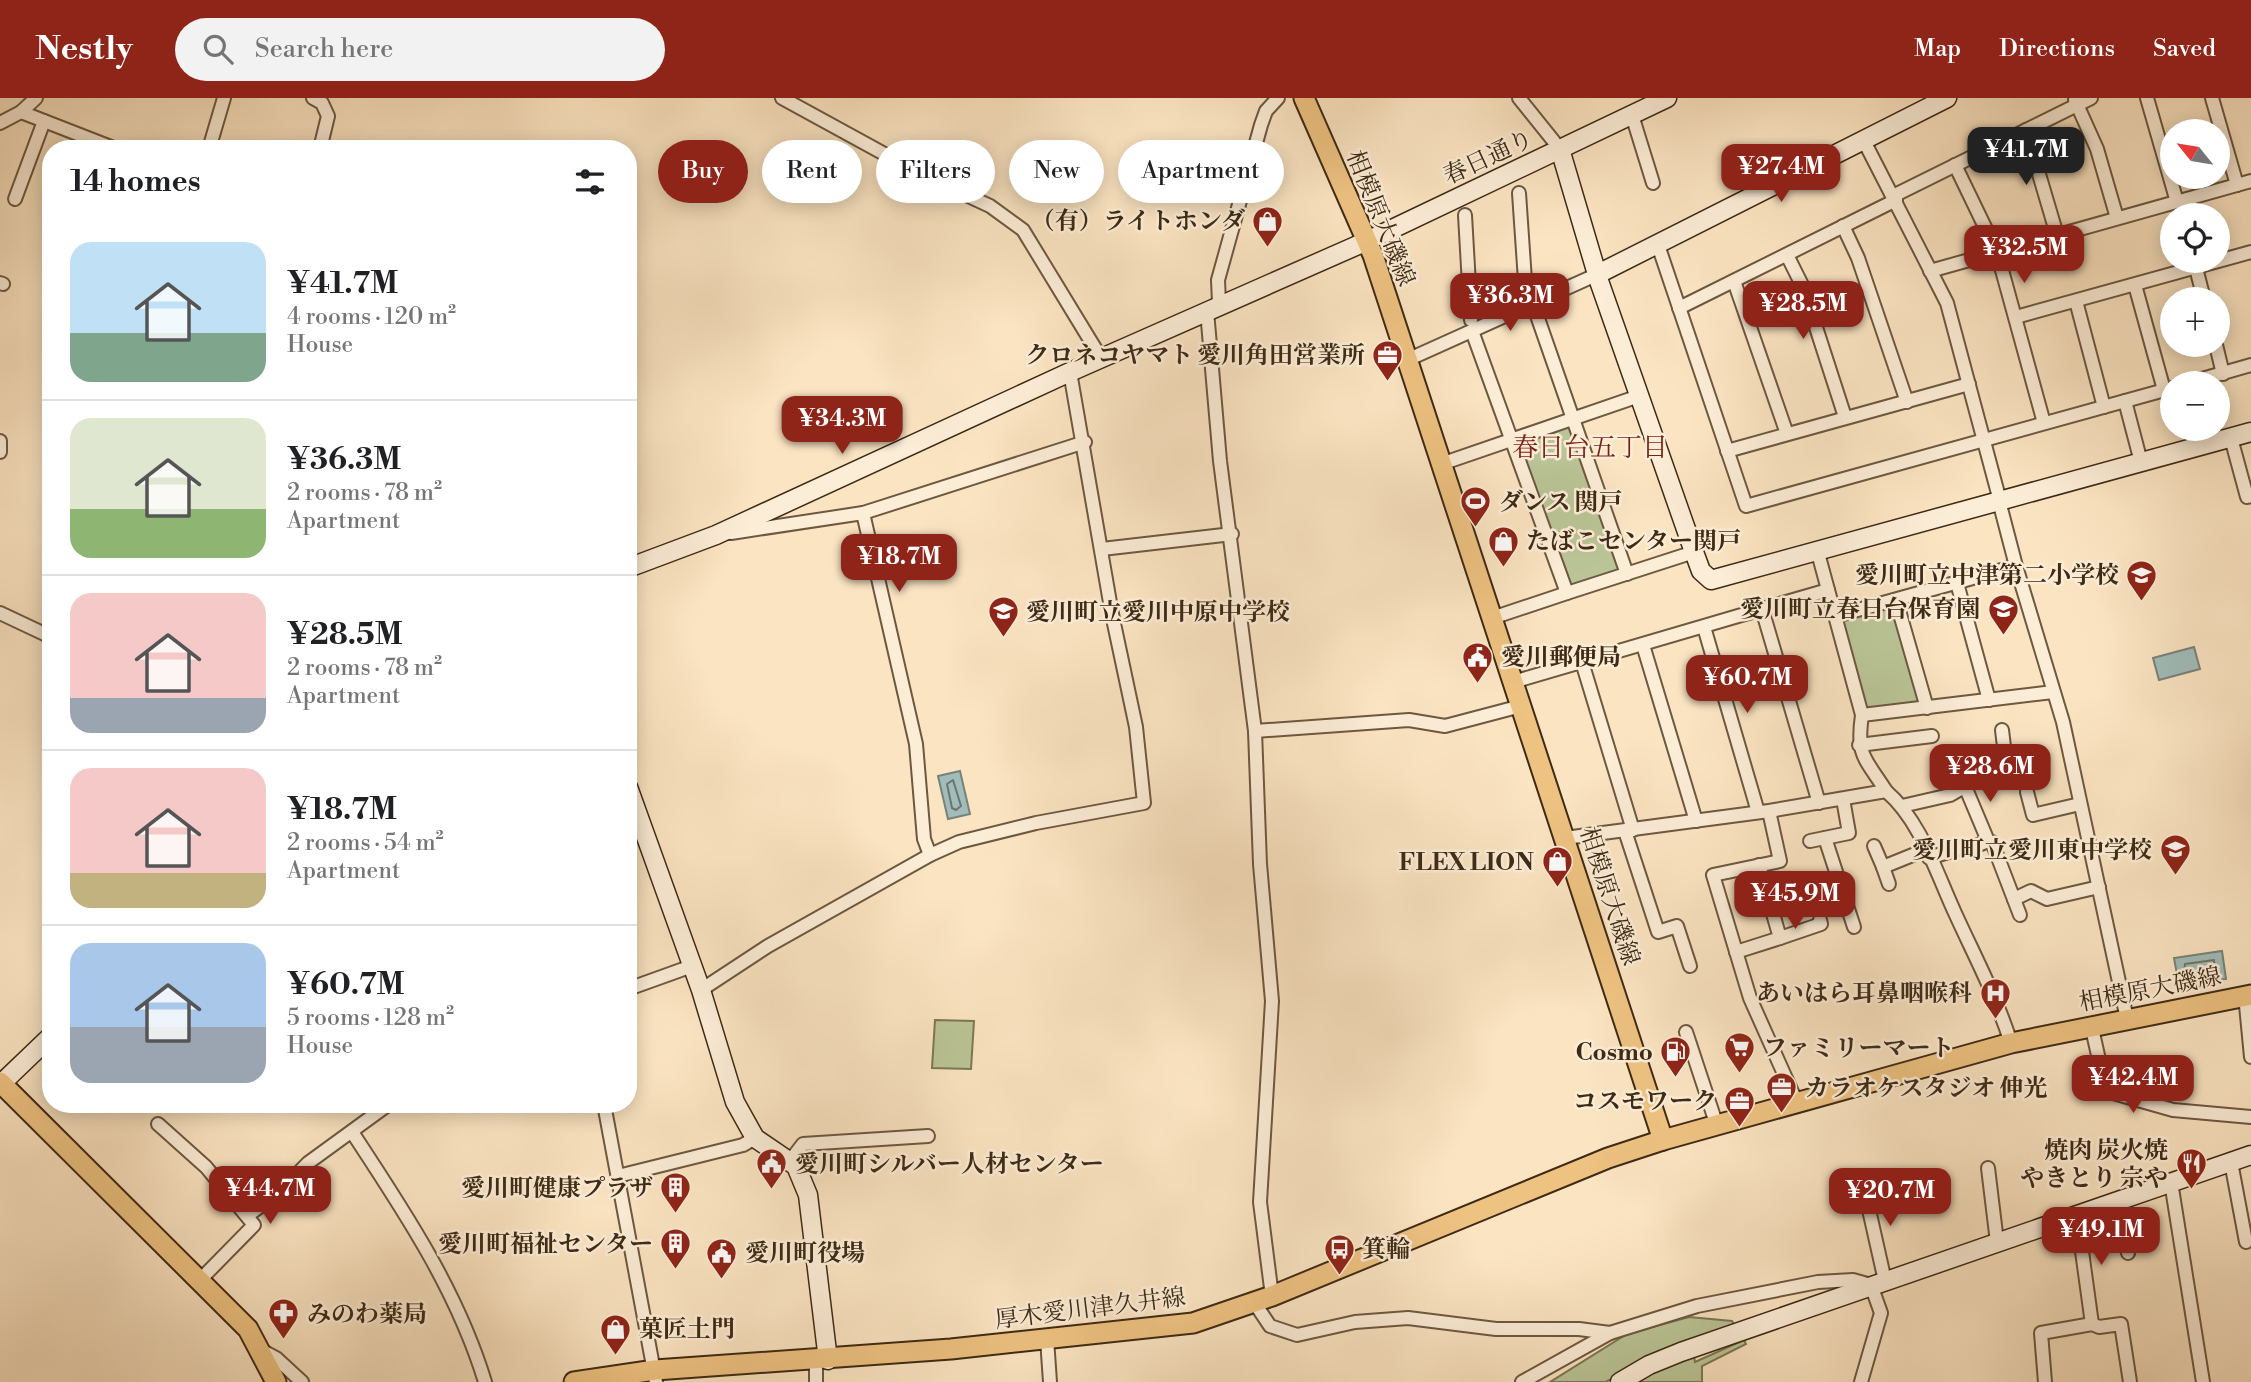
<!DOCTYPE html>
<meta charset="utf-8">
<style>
:root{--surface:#fff;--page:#f2f2f2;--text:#202124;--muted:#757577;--line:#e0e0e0;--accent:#8f2418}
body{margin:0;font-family:"Libre Bodoni","Noto Serif JP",serif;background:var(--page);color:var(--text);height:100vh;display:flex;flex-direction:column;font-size:26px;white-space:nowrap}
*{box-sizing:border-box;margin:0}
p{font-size:23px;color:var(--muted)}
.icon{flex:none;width:38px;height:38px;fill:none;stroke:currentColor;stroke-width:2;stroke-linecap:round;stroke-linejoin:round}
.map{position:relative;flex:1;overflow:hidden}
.panel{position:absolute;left:42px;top:42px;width:595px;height:973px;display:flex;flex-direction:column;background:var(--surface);border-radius:28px;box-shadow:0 4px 18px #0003}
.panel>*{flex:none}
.banner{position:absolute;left:658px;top:42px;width:665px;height:63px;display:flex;gap:14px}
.needle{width:46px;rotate:300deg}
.fabs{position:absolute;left:2160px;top:21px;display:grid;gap:14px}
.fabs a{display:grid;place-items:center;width:70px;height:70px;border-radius:50%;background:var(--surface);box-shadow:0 4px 18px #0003;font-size:35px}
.price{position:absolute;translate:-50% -60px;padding:0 16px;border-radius:14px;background:var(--accent);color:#fff;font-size:23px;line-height:46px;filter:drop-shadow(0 2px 4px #0008)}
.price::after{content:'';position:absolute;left:50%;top:42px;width:21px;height:16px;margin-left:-10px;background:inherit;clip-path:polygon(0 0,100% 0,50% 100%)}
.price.active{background:#222;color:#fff}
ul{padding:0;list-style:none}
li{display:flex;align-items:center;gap:21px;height:175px;padding:0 28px}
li+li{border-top:2px solid var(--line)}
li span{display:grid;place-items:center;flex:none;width:196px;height:140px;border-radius:21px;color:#555}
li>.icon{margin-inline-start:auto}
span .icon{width:84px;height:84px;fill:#fffc;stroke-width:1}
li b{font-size:30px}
h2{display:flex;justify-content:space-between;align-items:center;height:84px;padding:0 28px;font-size:30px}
.tag{padding:0 24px;border-radius:32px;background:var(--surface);box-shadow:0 4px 18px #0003;font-size:24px;line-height:63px}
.tag.active{background:var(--accent);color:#fff}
header{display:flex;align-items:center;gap:42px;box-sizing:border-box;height:98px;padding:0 35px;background:var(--accent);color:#fff}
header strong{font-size:33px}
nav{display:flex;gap:38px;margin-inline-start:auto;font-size:24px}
.search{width:490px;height:63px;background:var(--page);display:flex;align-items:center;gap:18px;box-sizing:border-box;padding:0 24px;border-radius:38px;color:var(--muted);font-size:26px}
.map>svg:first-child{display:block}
.green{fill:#bac597;stroke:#7c7856;stroke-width:2}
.water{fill:#a1bdbb;stroke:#798279;stroke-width:2}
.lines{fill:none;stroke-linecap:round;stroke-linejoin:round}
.shore{stroke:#707468;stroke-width:2}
.street-casing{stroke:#6d5840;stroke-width:16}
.secondary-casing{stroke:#3e2a15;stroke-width:21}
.primary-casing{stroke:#3e2a15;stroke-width:23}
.street{stroke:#fcedd7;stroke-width:12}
.secondary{stroke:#fcedd7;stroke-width:18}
.primary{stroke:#eec281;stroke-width:19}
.labels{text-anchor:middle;stroke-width:5;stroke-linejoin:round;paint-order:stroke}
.street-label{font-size:24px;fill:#3e2a15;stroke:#fcedd7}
.poi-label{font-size:24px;font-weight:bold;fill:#3e2a15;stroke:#fcedd7;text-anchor:end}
.neighbourhood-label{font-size:26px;fill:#7a1f14;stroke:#fcedd7}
</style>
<header>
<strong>Nestly</strong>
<div class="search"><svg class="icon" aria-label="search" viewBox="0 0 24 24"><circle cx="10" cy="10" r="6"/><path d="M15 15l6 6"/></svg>Search here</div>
<nav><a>Map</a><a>Directions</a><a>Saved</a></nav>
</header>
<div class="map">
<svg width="2251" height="1284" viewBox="0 0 2251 1284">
<rect width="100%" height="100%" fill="#fbe4c2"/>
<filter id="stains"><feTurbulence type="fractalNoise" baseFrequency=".00286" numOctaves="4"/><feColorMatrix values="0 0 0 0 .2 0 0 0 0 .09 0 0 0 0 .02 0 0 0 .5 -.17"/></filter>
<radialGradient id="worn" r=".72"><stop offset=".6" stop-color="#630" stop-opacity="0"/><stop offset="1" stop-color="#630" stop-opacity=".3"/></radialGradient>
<!-- green -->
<g class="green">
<path d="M1572,328L1621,473L1569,489L1516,347Z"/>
<path d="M1893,508L1919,606L1865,613L1841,521Z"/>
<path d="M935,922L974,923L971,971L932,970Z"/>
<path d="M1689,1219L1732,1223L1735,1228L1692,1247L1695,1264L1744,1242L1746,1246L1702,1268V1284H1627L1625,1275L1605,1284H1550L1627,1236Z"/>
</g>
<!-- water -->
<g class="water">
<path d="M2194,549L2200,571L2159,582L2153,560Z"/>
<path d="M960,673L970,716L948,721L938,678Z"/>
<path d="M2222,853L2226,881L2179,887L2174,860Z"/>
</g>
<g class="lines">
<!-- shore -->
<g class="shore">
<path d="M953,682L961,708L956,712L952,710L947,686Z"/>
<path d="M2214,862L2215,875L2184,877L2185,866Z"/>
</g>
<defs>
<g id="street">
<path d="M313,0L322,5L328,18L320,51"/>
<path d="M782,0L921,76L990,108L1023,132L1101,260"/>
<path d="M1278,0L1266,13L1261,27L1218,182L1219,205L1207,213L1220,363L1255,633L1409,622L1445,628L1521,608"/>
<path d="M1519,0L1560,51"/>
<path d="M2147,0L2177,104"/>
<path d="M2212,0L2237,87"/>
<path d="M2075,2L2097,51L2117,120"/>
<path d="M21,14L116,51"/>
<path d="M1632,17L1653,85"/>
<path d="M0,25L21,14L36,0"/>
<path d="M2026,32L2057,137"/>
<path d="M1864,43L1947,205L2000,403"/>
<path d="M209,51L224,0"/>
<path d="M1955,67L1997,154L2044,325"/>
<path d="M1519,95L1526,197"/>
<path d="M1893,98L2091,0"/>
<path d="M15,101L44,23"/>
<path d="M1465,117L1471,222"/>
<path d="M1843,128L1858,160L1907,304"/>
<path d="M1658,147L1746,408L2172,290"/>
<path d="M1787,157L1803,189L1845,319"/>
<path d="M2196,170L2204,201"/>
<path d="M1930,173L2251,83"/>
<path d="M1734,183L1787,336"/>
<path d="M0,185L3,186"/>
<path d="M2135,187L2164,292"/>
<path d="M2076,203L2104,309"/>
<path d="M1533,206L1627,476"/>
<path d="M1679,210L1896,102"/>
<path d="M2016,219L2251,154"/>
<path d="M1472,233L1567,495L1694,454"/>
<path d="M2216,247L2223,276"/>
<path d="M1407,262L1598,176"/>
<path d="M2188,285L2251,267"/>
<path d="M2125,303L2141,364"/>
<path d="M2231,340L2247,399L2251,398"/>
<path d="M0,343V354"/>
<path d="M1727,353L1969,286"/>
<path d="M1441,366L1639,298"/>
<path d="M1999,403L2016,468"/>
<path d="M863,415L1085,344"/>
<path d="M731,435L863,415L916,646L924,741L930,757"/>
<path d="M1102,451L1232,436"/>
<path d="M1818,455L1862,617L2053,594"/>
<path d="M1957,485L1989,602"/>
<path d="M1896,502L1927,610"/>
<path d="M1762,511L1828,492"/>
<path d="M0,515L51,539"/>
<path d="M1836,518L2016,468L2063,624L2127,921"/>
<path d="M1492,520L1567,495"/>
<path d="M1704,529L1758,714"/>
<path d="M1643,547L1696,723"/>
<path d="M1582,564L1633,732"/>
<path d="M1513,584L1762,511L1819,705"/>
<path d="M2002,632L2006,665"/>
<path d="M1255,633L1260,766L1272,903L1260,1104L1272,1198"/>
<path d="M1859,647L1932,638"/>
<path d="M1886,693C1921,723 1936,774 1955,815C1975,859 1996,898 2011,945"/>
<path d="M2027,694L2033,717L2080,706"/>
<path d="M1902,708L1950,697L1962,690L1967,693L1988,743L1992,744L2020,817"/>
<path d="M1769,713L1780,763L1713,777L1750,900L1797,1005"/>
<path d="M1625,733L1658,834L1677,828L1690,868"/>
<path d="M1565,740L1769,713L1886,693C1865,660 1856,658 1862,617"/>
<path d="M1825,740L1854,829"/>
<path d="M1810,743L1849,735L1843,701"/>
<path d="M1874,748L1883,769L1925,752"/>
<path d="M1929,760L1967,748L1971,750L1988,743"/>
<path d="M1883,769L1889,786"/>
<path d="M2014,801L2031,793L2047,801L2099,789"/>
<path d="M1780,840L1821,826L1820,822"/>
<path d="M1736,854L1780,840L1759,767"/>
<path d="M628,891L692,868"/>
<path d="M701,892L768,848L930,757L959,744L1036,725L1144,705L1136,629L1112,516L1070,274"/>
<path d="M2245,897L2251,959"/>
<path d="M2091,926L2106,993L2173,1012L2251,1019"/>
<path d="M1686,934L1717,1028"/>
<path d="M604,1006L656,1284"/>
<path d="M158,1026L206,1069L254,1127L201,1181"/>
<path d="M352,1034C404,1113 457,1192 485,1284"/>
<path d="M790,1063L803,1046L928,1038"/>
<path d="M2231,1064L2246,1144"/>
<path d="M1988,1070L1997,1144"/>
<path d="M618,1078L743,1047L755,1040"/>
<path d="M2171,1084L2203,1284"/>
<path d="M1863,1085L1885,1183"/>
<path d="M2118,1103L2128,1155"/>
<path d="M2077,1117L2092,1226"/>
<path d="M247,1118L281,1093L308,1065L389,1006"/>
<path d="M1254,1204L1270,1228L1297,1237L1355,1224L1408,1220L1496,1231H1579L1610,1235L1697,1208L1818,1184L1853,1182L1871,1187L1881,1215L1861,1284"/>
<path d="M1047,1241L1050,1284"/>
<path d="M261,1252L276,1260L302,1284"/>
<path d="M816,1284V1263"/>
<path d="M1522,1284L1610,1235"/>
<path d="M2045,1284L2041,1235L2092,1226L2099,1229L2121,1226L2130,1284"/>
</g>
<g id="secondary">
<path d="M1560,51L1599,183L1694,454L1701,473L1711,482L2251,334"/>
<path d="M1598,176L1947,0"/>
<path d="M628,470L716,437L1070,274L1367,143L1667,0"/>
<path d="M628,689L701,892L735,1004L755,1040L796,1068L808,1097L828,1262"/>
<path d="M2,985L51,938"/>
<path d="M1620,1284L1649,1267L1681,1254L2251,1057"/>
</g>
<g id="primary">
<path d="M1304,0L1373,157L1663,1042"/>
<path d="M0,984L248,1231L276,1284"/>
<path d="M574,1284L655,1272L951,1251L1193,1225L1272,1198L1608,1060L1663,1042L2011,945L2251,897"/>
</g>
</defs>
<!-- street casing -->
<use href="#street" class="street-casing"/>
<!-- secondary casing -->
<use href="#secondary" class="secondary-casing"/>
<!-- primary casing -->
<use href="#primary" class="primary-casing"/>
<!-- street -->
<use href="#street" class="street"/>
<!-- secondary -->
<use href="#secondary" class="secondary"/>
<!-- primary -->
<use href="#primary" class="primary"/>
</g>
<!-- icons -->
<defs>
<symbol id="shop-pin" viewBox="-11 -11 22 30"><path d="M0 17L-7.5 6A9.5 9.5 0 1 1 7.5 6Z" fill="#8f2418" stroke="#fcedd7"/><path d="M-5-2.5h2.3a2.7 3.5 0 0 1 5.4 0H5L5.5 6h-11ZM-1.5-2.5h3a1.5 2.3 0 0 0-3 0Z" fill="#fff"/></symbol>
<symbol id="office-pin" viewBox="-11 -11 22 30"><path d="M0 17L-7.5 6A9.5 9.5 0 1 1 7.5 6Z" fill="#8f2418" stroke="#fcedd7"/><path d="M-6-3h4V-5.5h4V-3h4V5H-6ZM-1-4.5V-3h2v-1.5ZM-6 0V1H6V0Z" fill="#fff"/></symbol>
<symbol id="stadium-pin" viewBox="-11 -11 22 30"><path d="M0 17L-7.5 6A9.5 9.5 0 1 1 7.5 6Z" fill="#8f2418" stroke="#fcedd7"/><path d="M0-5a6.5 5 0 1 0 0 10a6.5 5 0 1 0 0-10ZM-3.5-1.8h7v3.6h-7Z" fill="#fff"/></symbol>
<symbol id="school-pin" viewBox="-11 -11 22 30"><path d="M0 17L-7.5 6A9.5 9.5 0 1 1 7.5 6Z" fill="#8f2418" stroke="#fcedd7"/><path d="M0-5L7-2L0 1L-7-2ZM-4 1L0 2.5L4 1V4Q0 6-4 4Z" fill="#fff"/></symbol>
<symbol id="civic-pin" viewBox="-11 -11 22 30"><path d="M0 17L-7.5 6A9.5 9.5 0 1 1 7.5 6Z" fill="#8f2418" stroke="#fcedd7"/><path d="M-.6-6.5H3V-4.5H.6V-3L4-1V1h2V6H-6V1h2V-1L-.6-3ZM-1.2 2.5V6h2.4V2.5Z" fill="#fff"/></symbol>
<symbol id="hospital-pin" viewBox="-11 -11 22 30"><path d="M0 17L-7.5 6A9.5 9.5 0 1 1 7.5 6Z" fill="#8f2418" stroke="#fcedd7"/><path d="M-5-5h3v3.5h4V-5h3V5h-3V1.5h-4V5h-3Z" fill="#fff"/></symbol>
<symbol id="supermarket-pin" viewBox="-11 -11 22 30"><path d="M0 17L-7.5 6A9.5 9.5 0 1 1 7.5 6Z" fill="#8f2418" stroke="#fcedd7"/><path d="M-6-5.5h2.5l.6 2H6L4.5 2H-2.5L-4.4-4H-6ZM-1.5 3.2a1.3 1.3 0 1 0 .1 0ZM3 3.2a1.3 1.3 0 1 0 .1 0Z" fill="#fff"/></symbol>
<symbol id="fuel-pin" viewBox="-11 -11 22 30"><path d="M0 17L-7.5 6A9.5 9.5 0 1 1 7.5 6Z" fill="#8f2418" stroke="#fcedd7"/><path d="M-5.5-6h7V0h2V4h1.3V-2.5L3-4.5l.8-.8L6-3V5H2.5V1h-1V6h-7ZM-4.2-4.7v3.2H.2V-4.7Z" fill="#fff"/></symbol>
<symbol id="restaurant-pin" viewBox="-11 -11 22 30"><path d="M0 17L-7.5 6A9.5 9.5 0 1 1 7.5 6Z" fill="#8f2418" stroke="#fcedd7"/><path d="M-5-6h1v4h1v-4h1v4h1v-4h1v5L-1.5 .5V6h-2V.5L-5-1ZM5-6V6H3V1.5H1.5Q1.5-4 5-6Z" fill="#fff"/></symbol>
<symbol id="building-pin" viewBox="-11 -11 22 30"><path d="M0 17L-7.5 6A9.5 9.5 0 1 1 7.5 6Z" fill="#8f2418" stroke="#fcedd7"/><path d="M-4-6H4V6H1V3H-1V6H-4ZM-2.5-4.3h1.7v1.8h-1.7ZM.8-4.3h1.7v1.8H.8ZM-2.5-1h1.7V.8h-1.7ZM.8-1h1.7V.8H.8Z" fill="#fff"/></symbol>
<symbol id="bus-pin" viewBox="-11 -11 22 30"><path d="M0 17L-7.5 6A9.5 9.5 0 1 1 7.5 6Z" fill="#8f2418" stroke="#fcedd7"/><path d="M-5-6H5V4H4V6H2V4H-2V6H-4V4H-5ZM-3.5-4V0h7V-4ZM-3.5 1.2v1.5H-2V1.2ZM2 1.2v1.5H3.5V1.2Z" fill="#fff"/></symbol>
<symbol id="pharmacy-pin" viewBox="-11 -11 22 30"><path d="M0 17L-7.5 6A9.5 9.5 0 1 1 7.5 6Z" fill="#8f2418" stroke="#fcedd7"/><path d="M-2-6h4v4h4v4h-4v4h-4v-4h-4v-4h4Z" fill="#fff"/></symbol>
</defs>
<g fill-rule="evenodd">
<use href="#shop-pin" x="1250" y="106" width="35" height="47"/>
<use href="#office-pin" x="1370" y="240" width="35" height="47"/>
<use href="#stadium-pin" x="1458" y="386" width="35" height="47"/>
<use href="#shop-pin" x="1486" y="426" width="35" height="47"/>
<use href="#school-pin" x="2124" y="460" width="35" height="47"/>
<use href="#school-pin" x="1986" y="494" width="35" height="47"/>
<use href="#school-pin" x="986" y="496" width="35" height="47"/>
<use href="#civic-pin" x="1460" y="542" width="35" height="47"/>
<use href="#school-pin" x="2158" y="734" width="35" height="47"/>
<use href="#shop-pin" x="1540" y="746" width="35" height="47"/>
<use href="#hospital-pin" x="1978" y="878" width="35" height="47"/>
<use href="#supermarket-pin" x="1722" y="932" width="35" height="47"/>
<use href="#fuel-pin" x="1658" y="936" width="35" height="47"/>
<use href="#office-pin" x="1764" y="972" width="35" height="47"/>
<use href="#office-pin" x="1722" y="986" width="35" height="47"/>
<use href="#civic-pin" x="754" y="1048" width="35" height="47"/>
<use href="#restaurant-pin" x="2174" y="1048" width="35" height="47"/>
<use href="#building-pin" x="658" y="1072" width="35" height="47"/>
<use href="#building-pin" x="658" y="1128" width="35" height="47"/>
<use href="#bus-pin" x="1322" y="1134" width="35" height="47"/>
<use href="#civic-pin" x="704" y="1138" width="35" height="47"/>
<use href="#pharmacy-pin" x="266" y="1198" width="35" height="47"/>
<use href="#shop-pin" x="598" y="1214" width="35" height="47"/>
</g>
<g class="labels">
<!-- street labels -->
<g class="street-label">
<text transform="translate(1488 59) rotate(-25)" y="8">春日通り</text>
<text transform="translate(1381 120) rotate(68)" y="8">相模原大磯線</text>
<text transform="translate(1610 798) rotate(72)" y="8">相模原大磯線</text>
<text transform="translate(2150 891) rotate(-11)" y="8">相模原大磯線</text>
<text transform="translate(1090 1210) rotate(-7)" y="8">厚木愛川津久井線</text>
</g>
<!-- poi labels -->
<g class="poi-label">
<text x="1245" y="131">（有）ライトホンダ</text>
<text x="1365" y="265">クロネコヤマト 愛川角田営業所</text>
<text x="1499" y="412" text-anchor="start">ダンス 関戸</text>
<text x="1526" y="451" text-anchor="start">たばこセンター関戸</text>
<text x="2119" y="485">愛川町立中津第二小学校</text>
<text x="1980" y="519">愛川町立春日台保育園</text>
<text x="1026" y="522" text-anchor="start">愛川町立愛川中原中学校</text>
<text x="1501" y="567" text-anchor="start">愛川郵便局</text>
<text x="2152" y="760">愛川町立愛川東中学校</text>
<text x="1534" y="772">FLEX LION</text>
<text x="1972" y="903">あいはら耳鼻咽喉科</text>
<text x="1763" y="958" text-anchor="start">ファミリーマート</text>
<text x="1653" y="962">Cosmo</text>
<text x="1805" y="998" text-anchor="start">カラオケスタジオ 伸光</text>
<text x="1717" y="1011">コスモワーク</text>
<text x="2168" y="1060">焼肉 炭火焼<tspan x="2168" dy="28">やきとり 宗や</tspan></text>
<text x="795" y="1074" text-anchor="start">愛川町シルバー人材センター</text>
<text x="653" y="1098">愛川町健康プラザ</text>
<text x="653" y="1154">愛川町福祉センター</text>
<text x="1362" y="1159" text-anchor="start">箕輪</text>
<text x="745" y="1163" text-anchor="start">愛川町役場</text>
<text x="307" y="1224" text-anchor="start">みのわ薬局</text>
<text x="639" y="1239" text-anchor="start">菓匠土門</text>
</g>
<!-- neighbourhood labels -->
<g class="neighbourhood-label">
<text x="1590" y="358">春日台五丁目</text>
</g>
</g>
<rect width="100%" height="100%" filter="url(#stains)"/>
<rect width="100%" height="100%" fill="url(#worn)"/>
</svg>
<div class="fabs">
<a><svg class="needle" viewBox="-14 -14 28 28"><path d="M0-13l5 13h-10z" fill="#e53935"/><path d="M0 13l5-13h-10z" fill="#757577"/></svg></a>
<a><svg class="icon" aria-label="locate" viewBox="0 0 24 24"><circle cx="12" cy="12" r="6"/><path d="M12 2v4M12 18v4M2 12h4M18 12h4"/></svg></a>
<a>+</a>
<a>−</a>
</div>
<b class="price active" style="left:2026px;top:89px">¥41.7M</b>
<b class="price" style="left:1781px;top:106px">¥27.4M</b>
<b class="price" style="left:2024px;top:187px">¥32.5M</b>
<b class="price" style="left:1510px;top:235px">¥36.3M</b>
<b class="price" style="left:1803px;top:243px">¥28.5M</b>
<b class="price" style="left:842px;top:358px">¥34.3M</b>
<b class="price" style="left:899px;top:496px">¥18.7M</b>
<b class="price" style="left:1747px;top:617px">¥60.7M</b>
<b class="price" style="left:1990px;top:706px">¥28.6M</b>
<b class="price" style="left:1795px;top:833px">¥45.9M</b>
<b class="price" style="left:2133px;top:1017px">¥42.4M</b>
<b class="price" style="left:270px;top:1128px">¥44.7M</b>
<b class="price" style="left:1890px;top:1130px">¥20.7M</b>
<b class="price" style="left:2101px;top:1169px">¥49.1M</b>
<div class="banner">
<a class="tag active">Buy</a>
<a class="tag">Rent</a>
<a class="tag">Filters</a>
<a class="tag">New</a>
<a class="tag">Apartment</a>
</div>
<section class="panel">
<h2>14 homes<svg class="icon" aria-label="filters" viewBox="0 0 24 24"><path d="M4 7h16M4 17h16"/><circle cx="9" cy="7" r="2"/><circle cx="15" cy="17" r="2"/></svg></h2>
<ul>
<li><span style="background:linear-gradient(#bfe0f5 65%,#7fa58c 0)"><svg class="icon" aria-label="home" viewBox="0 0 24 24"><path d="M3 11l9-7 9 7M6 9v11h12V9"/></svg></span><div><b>¥41.7M</b><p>4 rooms · 120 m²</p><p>House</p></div></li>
<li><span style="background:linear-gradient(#dfe7d0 65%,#8fb573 0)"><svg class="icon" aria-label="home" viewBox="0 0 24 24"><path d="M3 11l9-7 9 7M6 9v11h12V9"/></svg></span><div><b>¥36.3M</b><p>2 rooms · 78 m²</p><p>Apartment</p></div></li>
<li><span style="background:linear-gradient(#f6c9c9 75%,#9aa5b1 0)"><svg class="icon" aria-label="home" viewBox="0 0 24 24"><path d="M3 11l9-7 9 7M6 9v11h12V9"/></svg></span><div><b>¥28.5M</b><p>2 rooms · 78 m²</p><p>Apartment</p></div></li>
<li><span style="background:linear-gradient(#f6c9c9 75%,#c2b280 0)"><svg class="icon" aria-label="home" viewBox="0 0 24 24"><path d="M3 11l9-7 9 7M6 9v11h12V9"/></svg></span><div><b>¥18.7M</b><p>2 rooms · 54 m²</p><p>Apartment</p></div></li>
<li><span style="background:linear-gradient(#a9c7e8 60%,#9aa5b1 0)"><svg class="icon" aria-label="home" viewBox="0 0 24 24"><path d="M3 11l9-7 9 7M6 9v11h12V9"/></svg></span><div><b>¥60.7M</b><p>5 rooms · 128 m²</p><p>House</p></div></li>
</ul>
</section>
</div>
